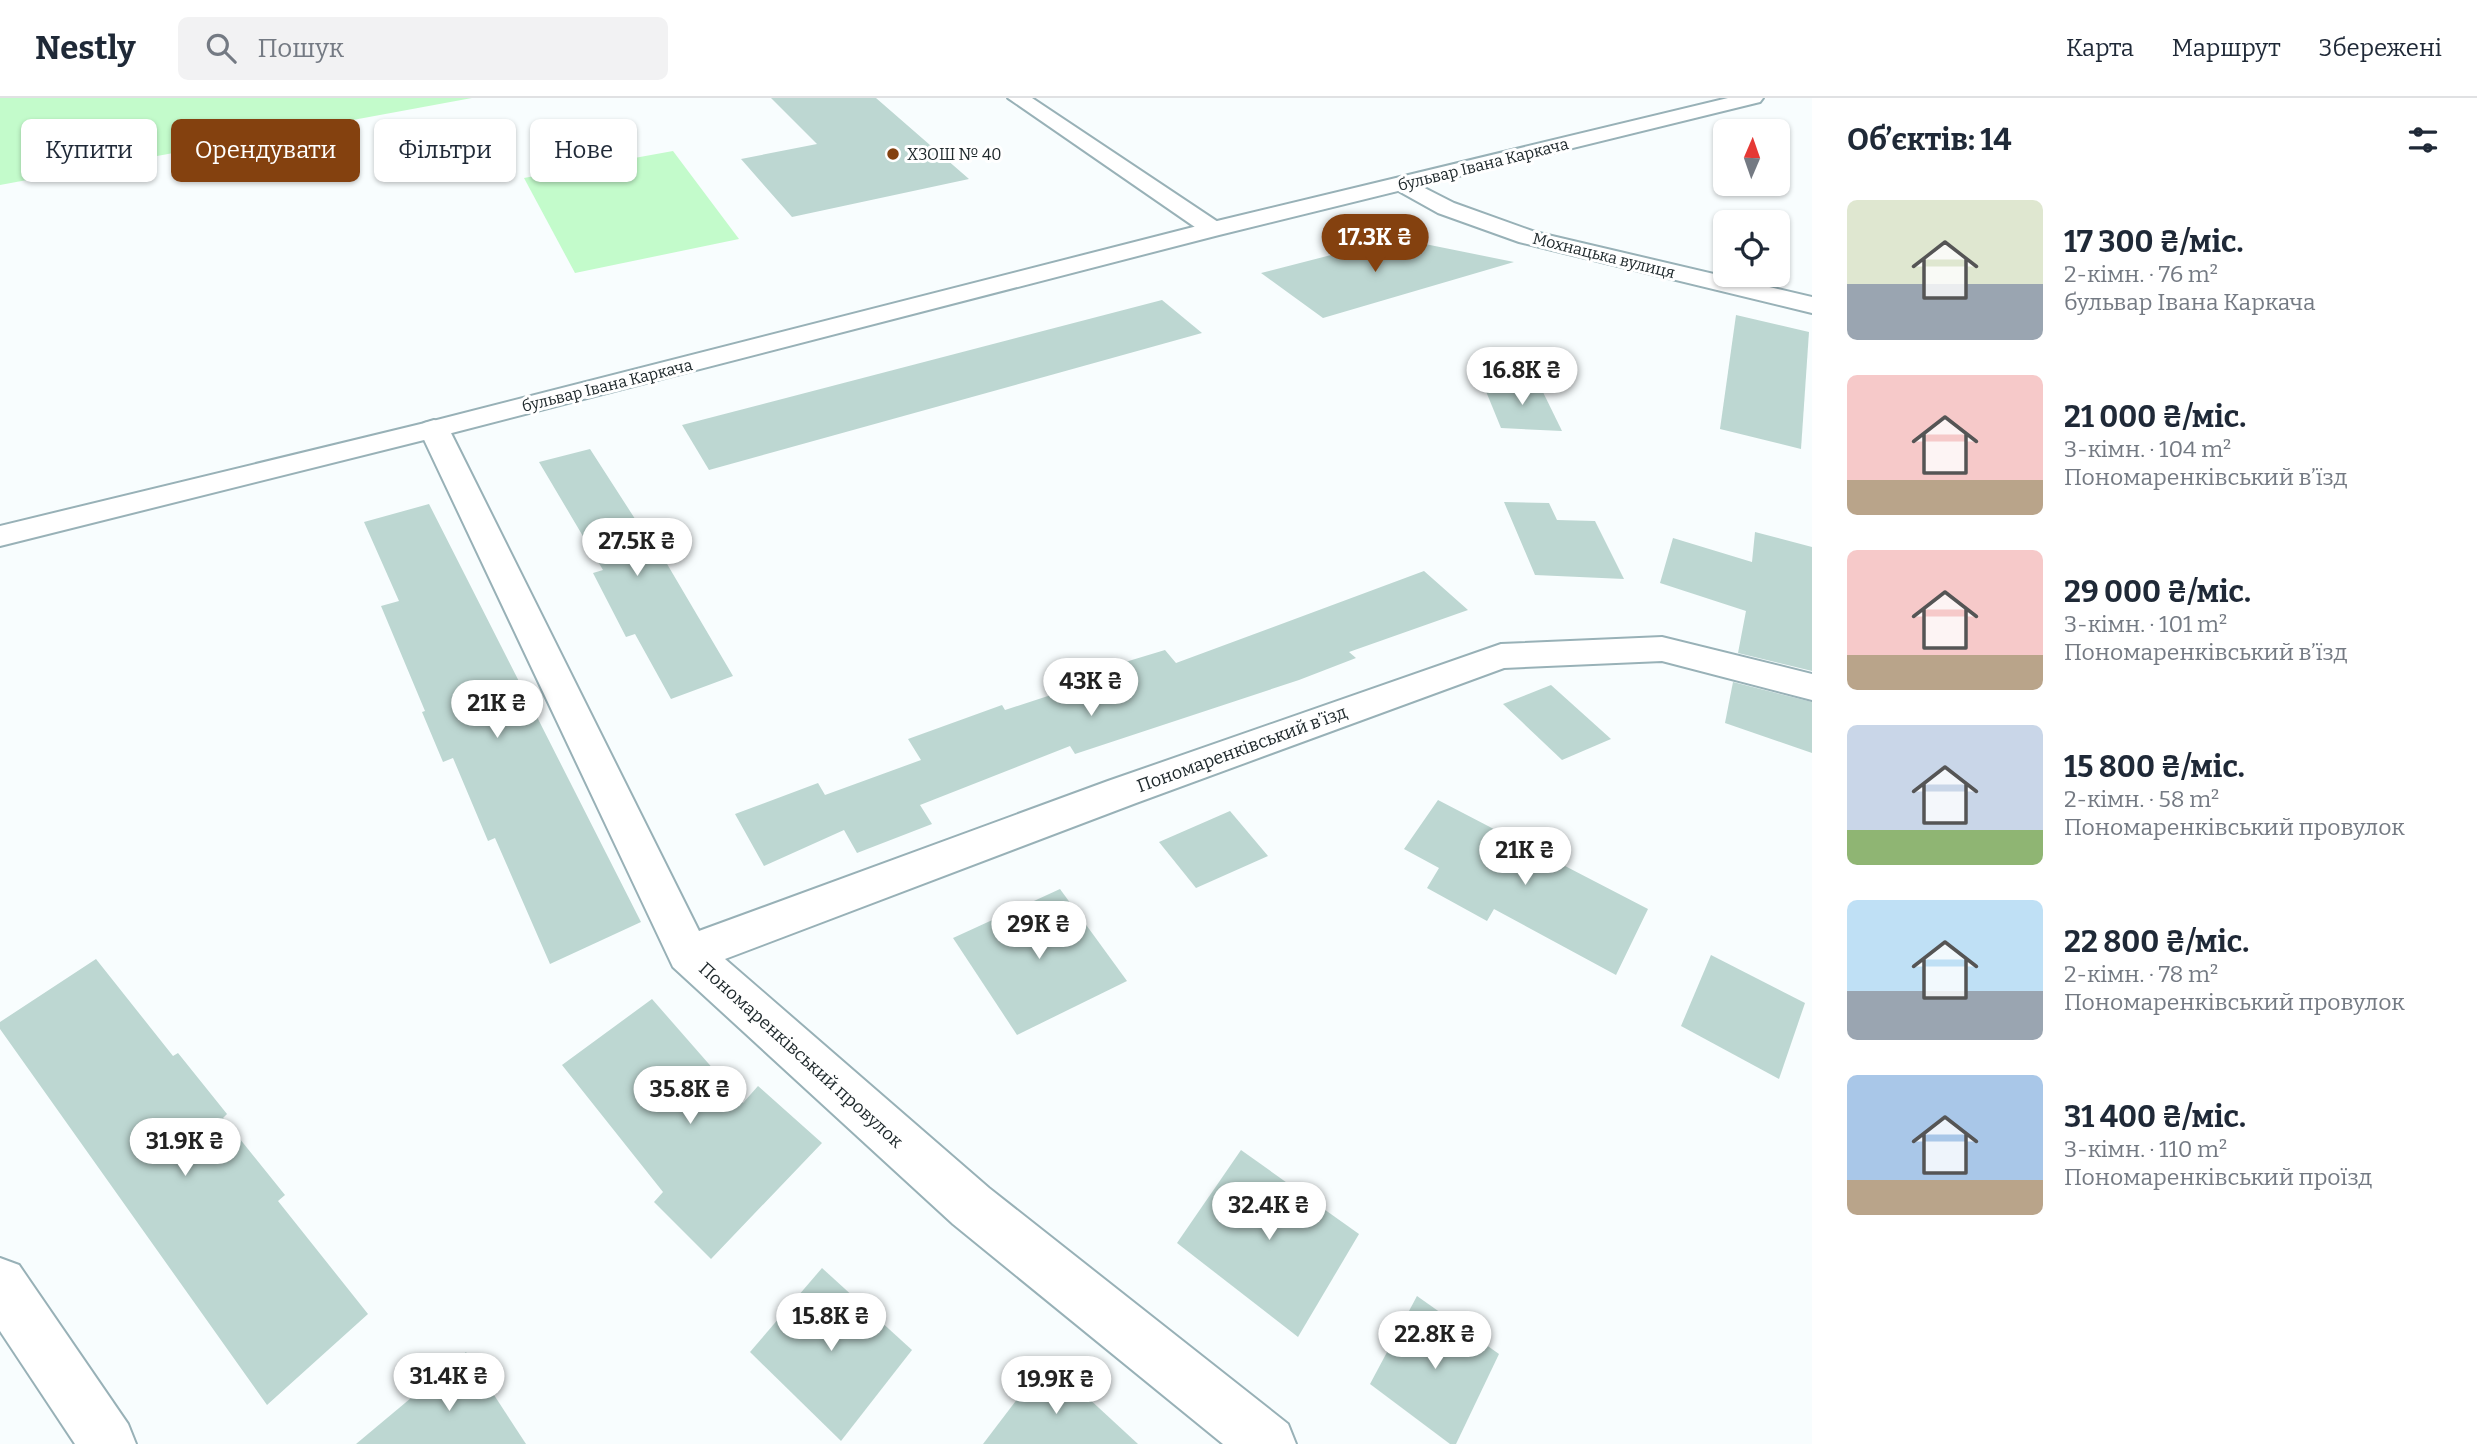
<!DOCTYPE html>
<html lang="uk">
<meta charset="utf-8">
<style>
:root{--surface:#fff;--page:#f2f2f3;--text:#1f2937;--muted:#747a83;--line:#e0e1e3;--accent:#84410f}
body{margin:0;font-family:Bitter,serif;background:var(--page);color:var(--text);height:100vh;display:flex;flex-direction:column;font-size:26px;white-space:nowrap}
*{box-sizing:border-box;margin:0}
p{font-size:23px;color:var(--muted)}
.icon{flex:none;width:38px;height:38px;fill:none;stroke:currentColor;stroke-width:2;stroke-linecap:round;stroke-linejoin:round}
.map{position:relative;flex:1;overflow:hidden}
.sheet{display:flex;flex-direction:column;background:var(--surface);width:665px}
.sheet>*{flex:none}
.banner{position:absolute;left:21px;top:21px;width:665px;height:63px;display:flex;gap:14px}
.needle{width:46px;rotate:2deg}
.buttons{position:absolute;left:1713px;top:21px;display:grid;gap:14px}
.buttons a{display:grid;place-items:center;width:77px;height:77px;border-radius:10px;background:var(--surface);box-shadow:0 2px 5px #0004;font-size:35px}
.price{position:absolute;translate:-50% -60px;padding:0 16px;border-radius:24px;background:#fff;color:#222;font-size:23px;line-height:46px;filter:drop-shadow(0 2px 4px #0008)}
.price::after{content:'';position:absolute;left:50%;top:42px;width:21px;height:16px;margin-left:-10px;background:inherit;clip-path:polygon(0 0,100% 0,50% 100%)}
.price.on{background:var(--accent);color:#fff}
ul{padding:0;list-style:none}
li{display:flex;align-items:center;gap:21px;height:175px;padding:0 35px}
li span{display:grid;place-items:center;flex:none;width:196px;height:140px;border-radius:10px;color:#555}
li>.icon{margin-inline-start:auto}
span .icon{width:84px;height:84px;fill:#fffc;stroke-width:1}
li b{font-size:30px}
h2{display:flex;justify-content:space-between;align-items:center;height:84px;padding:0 35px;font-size:30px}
.pill{padding:0 24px;border-radius:10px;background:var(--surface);box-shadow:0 2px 5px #0004;font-size:24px;line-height:63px}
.pill.on{background:var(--accent);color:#fff}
header{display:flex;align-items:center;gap:42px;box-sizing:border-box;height:98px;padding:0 35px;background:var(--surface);border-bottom:2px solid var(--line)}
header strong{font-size:33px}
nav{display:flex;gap:38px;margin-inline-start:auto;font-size:24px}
.search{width:490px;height:63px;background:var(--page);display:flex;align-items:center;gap:18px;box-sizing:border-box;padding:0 24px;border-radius:10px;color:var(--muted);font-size:26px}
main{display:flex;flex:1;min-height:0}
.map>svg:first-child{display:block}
.green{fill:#c3fbcb}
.building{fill:#bdd7d2}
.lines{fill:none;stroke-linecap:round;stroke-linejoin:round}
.minor-casing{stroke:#98b1b7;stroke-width:4}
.tertiary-casing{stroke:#98b1b7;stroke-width:4}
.minor{fill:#fff;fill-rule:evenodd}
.tertiary{fill:#fff;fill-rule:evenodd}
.poi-dot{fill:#84410f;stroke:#fff;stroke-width:2.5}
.labels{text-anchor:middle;stroke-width:6;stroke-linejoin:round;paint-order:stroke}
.far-poi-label{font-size:16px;fill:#202a2d;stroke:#fff;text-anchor:start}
.far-street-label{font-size:16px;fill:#202a2d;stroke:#fff}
.street-label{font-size:18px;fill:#202a2d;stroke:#fff}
</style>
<header>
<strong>Nestly</strong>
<div class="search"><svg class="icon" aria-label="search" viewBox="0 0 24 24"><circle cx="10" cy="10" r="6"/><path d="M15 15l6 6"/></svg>Пошук</div>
<nav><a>Карта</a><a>Маршрут</a><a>Збережені</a></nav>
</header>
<main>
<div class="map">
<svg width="1812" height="1346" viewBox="0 0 1812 1346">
<rect width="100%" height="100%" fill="#f8fdfe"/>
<!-- green -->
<g class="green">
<path d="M0,0H472L0,87Z"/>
<path d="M673,53L739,141L575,175L524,80Z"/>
</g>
<!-- building -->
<g class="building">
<path d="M771,0H876L969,81L792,119L741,61L817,46Z"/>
<path d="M1409,137L1420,145L1514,164L1323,220L1261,175Z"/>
<path d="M1162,202L1202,235L709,372L682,327Z"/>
<path d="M1736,217L1809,234L1801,351L1720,331Z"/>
<path d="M1483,286L1540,288L1562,333L1501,330Z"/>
<path d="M590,351L657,455L660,454L733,578L671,601L635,536L626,539L593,475L603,472L539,364Z"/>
<path d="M1504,404L1549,405L1557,422L1595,423L1624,481L1535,477Z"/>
<path d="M429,406L641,824L550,866L495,740L488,743L453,660L443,664L422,614L425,613L381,508L399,503L364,424Z"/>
<path d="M1755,434L1812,449V573L1738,555L1746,513L1660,485L1673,440L1752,464Z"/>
<path d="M1424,473L1468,512L1349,554L1356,560L1299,582L1075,656L1070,648L920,707L932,726L857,755L844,732L764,768L735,716L818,685L825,697L921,662L908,641L1002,607L1005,612L1118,575L1112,568L1165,552L1176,565Z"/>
<path d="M1733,584L1812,604V655L1725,625Z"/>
<path d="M1551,587L1611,641L1562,662L1503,606Z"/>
<path d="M1438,702L1648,811L1616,877L1494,811L1487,823L1427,790L1439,770L1404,751Z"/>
<path d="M1230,713L1268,758L1196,790L1159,744Z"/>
<path d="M1060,791L1127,883L1017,937L953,840Z"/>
<path d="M1711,857L1805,905L1779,981L1681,928Z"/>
<path d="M96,861L173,958L178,955L227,1016L223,1020L285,1097L278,1103L368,1216L267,1307L0,931V924Z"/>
<path d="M652,901L743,1005L758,988L822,1045L711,1161L654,1104L663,1094L562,967Z"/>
<path d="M1241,1052L1359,1136L1298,1239L1177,1145Z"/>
<path d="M822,1170L912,1252L841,1343L750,1254Z"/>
<path d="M1417,1198L1499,1256L1456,1346H1450L1370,1286Z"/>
<path d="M466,1254L526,1346H356Z"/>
<path d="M1047,1262L1138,1346H983Z"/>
</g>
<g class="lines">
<defs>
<g id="minor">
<path d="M1008,0H1032L1221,126L1225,131L1221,136H1205Z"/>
<path d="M1403,79L1454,105L1535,134L1812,199V215L1519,144L1438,115L1395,91L1392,86L1395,81Z"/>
<path d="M434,322L444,325L449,331L699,833L1108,683L1501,546L1662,539L1812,576V602L1662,563L1504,570L1136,705L725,861L989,1090L1288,1326L1296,1346H1223L953,1126L673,869L419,331L424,325Z"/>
<path d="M0,1160L19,1167L128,1326L136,1346H75L0,1233Z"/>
</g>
<path id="tertiary" d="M1728,0H1763L1760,4L1219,137L444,337L0,448V428L429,324L1213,124Z"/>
</defs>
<!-- minor casing -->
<use href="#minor" class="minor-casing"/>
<!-- tertiary casing -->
<use href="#tertiary" class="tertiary-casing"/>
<!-- minor -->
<use href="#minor" class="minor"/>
<!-- tertiary -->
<use href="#tertiary" class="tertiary"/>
</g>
<!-- markers -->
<circle class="poi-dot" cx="893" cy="56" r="7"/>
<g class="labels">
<!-- far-poi labels -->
<g class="far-poi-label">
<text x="907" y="62">ХЗОШ № 40</text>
</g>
<!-- far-street labels -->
<g class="far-street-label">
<text transform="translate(1483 66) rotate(-14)" y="6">бульвар Івана Каркача</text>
<text transform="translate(1604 157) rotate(14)" y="6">Мохнацька вулиця</text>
<text transform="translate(607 287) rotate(-14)" y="6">бульвар Івана Каркача</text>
</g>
<!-- street labels -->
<g class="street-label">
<text transform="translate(1242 651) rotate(-20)" y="6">Пономаренківський в’їзд</text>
<text transform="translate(801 957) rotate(42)" y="6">Пономаренківський провулок</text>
</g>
</g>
</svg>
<div class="buttons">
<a><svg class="needle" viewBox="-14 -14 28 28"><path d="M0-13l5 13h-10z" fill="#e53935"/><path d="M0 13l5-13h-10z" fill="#747a83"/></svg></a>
<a><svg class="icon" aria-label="locate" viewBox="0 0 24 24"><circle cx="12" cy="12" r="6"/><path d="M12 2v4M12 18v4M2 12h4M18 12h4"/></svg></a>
</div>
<b class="price on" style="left:1375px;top:176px">17.3K ₴</b>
<b class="price" style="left:1522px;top:309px">16.8K ₴</b>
<b class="price" style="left:637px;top:480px">27.5K ₴</b>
<b class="price" style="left:1091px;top:620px">43K ₴</b>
<b class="price" style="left:497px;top:642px">21K ₴</b>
<b class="price" style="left:1525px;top:789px">21K ₴</b>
<b class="price" style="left:1039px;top:863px">29K ₴</b>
<b class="price" style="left:690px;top:1028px">35.8K ₴</b>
<b class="price" style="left:185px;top:1080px">31.9K ₴</b>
<b class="price" style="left:1269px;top:1144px">32.4K ₴</b>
<b class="price" style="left:831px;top:1255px">15.8K ₴</b>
<b class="price" style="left:1435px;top:1273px">22.8K ₴</b>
<b class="price" style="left:449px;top:1315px">31.4K ₴</b>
<b class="price" style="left:1056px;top:1318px">19.9K ₴</b>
<div class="banner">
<a class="pill">Купити</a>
<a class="pill on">Орендувати</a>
<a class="pill">Фільтри</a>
<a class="pill">Нове</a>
</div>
</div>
<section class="sheet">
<h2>Об’єктів: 14<svg class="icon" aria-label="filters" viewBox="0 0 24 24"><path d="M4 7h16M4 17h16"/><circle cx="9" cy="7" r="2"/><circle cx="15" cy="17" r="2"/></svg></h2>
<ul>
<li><span style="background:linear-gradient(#dfe7d0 60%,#9aa5b1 0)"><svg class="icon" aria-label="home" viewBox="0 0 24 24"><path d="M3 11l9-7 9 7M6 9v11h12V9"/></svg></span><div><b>17 300 ₴/міс.</b><p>2-кімн. · 76 m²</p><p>бульвар Івана Каркача</p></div></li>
<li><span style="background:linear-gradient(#f6c9c9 75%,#b9a48a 0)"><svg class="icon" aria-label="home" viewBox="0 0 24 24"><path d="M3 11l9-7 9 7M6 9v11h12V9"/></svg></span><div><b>21 000 ₴/міс.</b><p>3-кімн. · 104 m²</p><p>Пономаренківський в’їзд</p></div></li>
<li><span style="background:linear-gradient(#f6c9c9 75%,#b9a48a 0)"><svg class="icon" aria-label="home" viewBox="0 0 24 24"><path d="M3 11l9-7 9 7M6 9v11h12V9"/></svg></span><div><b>29 000 ₴/міс.</b><p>3-кімн. · 101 m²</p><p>Пономаренківський в’їзд</p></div></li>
<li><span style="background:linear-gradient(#c9d6e8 75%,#8fb573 0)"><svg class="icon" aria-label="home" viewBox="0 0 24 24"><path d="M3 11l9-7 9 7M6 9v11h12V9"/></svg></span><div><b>15 800 ₴/міс.</b><p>2-кімн. · 58 m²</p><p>Пономаренківський провулок</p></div></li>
<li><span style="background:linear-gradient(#bfe0f5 65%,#9aa5b1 0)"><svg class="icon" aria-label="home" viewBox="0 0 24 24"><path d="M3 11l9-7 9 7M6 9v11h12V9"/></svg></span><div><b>22 800 ₴/міс.</b><p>2-кімн. · 78 m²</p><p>Пономаренківський провулок</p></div></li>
<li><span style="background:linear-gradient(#a9c7e8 75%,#b9a48a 0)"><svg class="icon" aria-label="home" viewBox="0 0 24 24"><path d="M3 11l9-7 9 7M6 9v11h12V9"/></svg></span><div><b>31 400 ₴/міс.</b><p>3-кімн. · 110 m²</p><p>Пономаренківський проїзд</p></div></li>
</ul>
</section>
</main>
